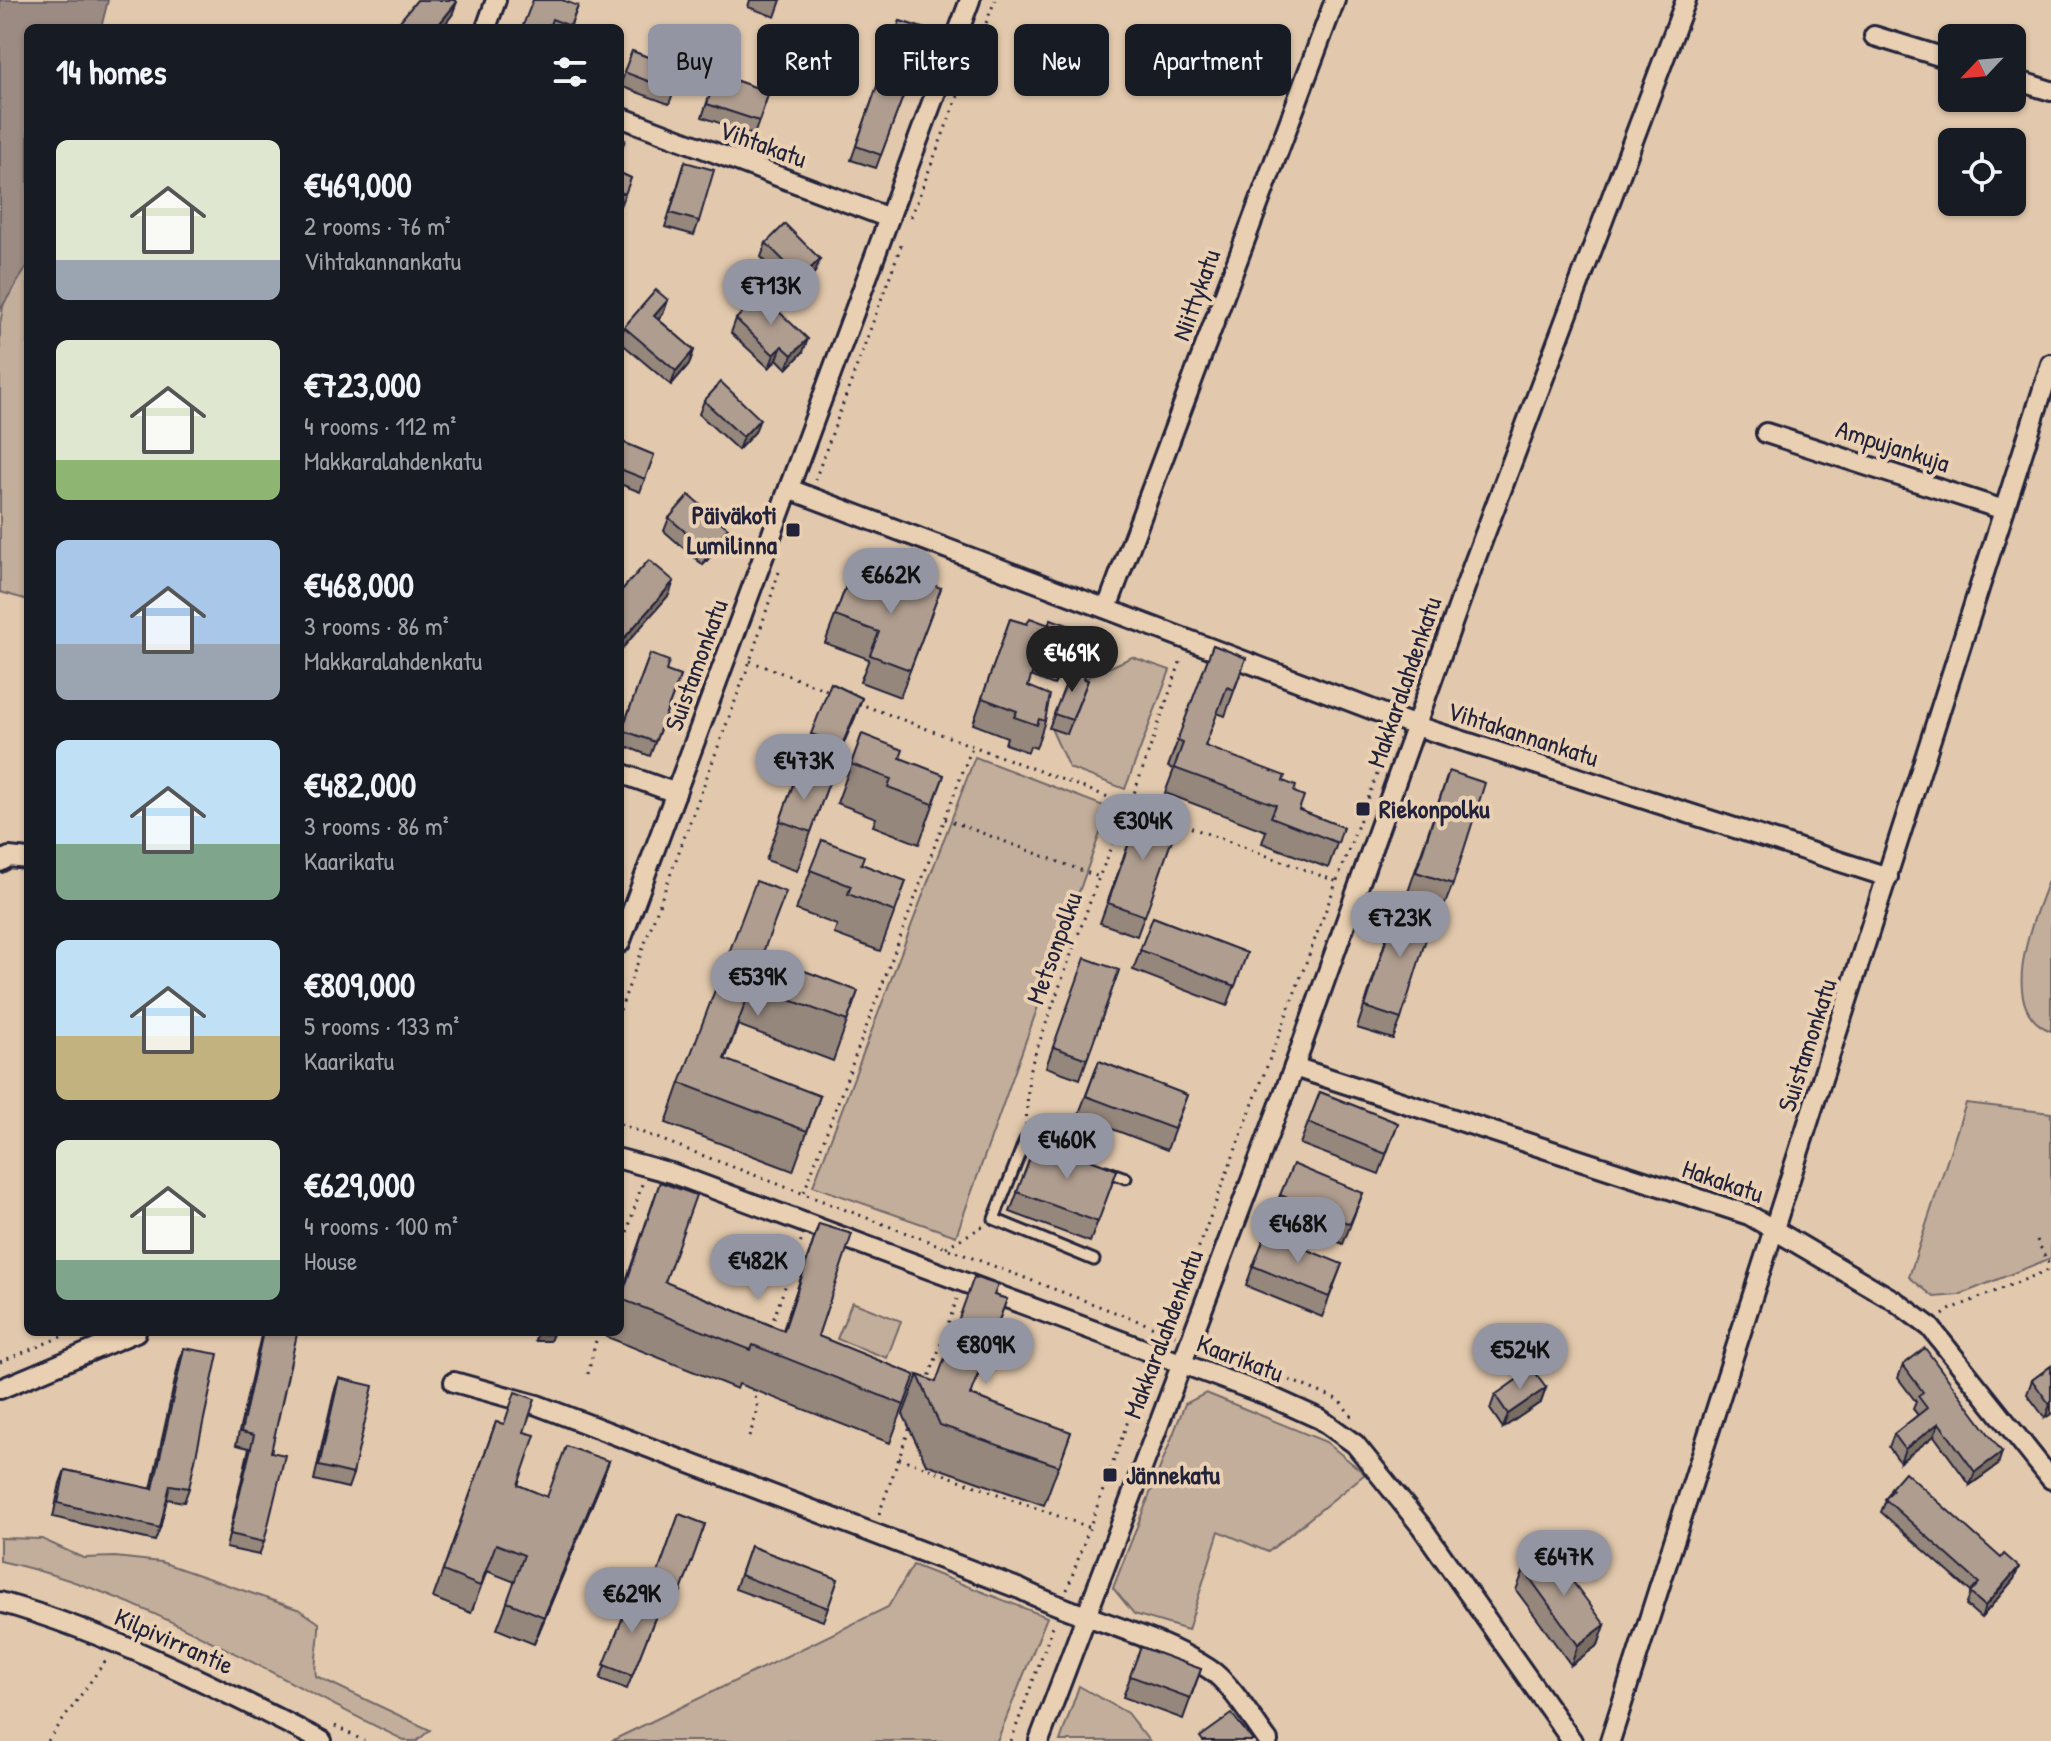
<!DOCTYPE html>
<meta charset="utf-8">
<style>
:root{--surface:#171b24;--page:#242831;--text:#f1f3f6;--muted:#9ea1a6;--accent:#9495a2}
body{margin:0;font-family:"Patrick Hand",sans-serif;background:var(--page);color:var(--text);height:100vh;display:flex;flex-direction:column;font-size:30px;white-space:nowrap}
*{box-sizing:border-box;margin:0}
p{font-size:26px;color:var(--muted)}
.icon{flex:none;width:44px;height:44px;fill:none;stroke:currentColor;stroke-width:2;stroke-linecap:round;stroke-linejoin:round}
.map{position:relative;flex:1;overflow:hidden}
.sheet{position:absolute;left:24px;top:24px;width:600px;height:1312px;display:flex;flex-direction:column;background:var(--surface);border-radius:12px;box-shadow:0 2px 6px #0004}
.sheet>*{flex:none}
.hud{position:absolute;left:648px;top:24px;width:760px;height:72px;display:flex;gap:16px}
.needle{width:52px;rotate:244deg}
.controls{position:absolute;left:1938px;top:24px;display:grid;gap:16px}
.controls a{display:grid;place-items:center;width:88px;height:88px;border-radius:12px;background:var(--surface);box-shadow:0 2px 6px #0004;font-size:40px}
.price{position:absolute;translate:-50% -68px;padding:0 18px;border-radius:28px;background:var(--accent);color:#111;font-size:26px;line-height:52px;filter:drop-shadow(0 2px 4px #0008)}
.price::after{content:'';position:absolute;left:50%;top:48px;width:24px;height:18px;margin-left:-12px;background:inherit;clip-path:polygon(0 0,100% 0,50% 100%)}
.price.current{background:#222;color:#fff}
ul{padding:0;list-style:none}
li{display:flex;align-items:center;gap:24px;height:200px;padding:0 32px}
li span{display:grid;place-items:center;flex:none;width:224px;height:160px;border-radius:12px;color:#555}
li>.icon{margin-inline-start:auto}
span .icon{width:96px;height:96px;fill:#fffc;stroke-width:1}
li b{font-size:34px}
h2{display:flex;justify-content:space-between;align-items:center;height:96px;padding:0 32px;font-size:34px}
.tag{padding:0 28px;border-radius:12px;background:var(--surface);box-shadow:0 2px 6px #0004;font-size:28px;line-height:72px}
.tag.current{background:var(--accent);color:#111}
.map>svg:first-child{display:block}
.green{fill:#c2ae9a;stroke:#72686a;stroke-width:2}
.water{fill:#9b8b82;stroke:#6b6166;stroke-width:2}
.lines{fill:none;stroke-linecap:round;stroke-linejoin:round}
.lane-casing{stroke:#22223b;stroke-width:15}
.street-casing{stroke:#22223b;stroke-width:24}
.path{stroke:#22223b;stroke-width:3;stroke-dasharray:2 6;stroke-linecap:butt}
.lane{stroke:#ead0b2;stroke-width:9}
.street{stroke:#ead0b2;stroke-width:18}
.wall{fill:#96877b;stroke:#22223b;stroke-width:2}
.shaded-wall{fill:#7a6e64;stroke:#22223b;stroke-width:2}
.building{fill:#af9d8f;stroke:#22223b;stroke-width:2}
.poi-dot{fill:#22223b;stroke:#ead0b2;stroke-width:3}
.labels{text-anchor:middle;stroke-width:8;stroke-linejoin:round;paint-order:stroke}
.street-label{font-size:26px;fill:#22223b;stroke:#ead0b2}
.poi-label{font-size:26px;font-weight:bold;fill:#22223b;stroke:#ead0b2;text-anchor:start}
</style>
<div class="map">
<svg width="2051" height="1741" viewBox="0 0 2051 1741">
<rect width="100%" height="100%" fill="#e2c9ad"/>
<filter id="ink" filterUnits="userSpaceOnUse"><feTurbulence type="fractalNoise" baseFrequency=".0125" numOctaves="2"/><feDisplacementMap in="SourceGraphic" scale="16" xChannelSelector="R" yChannelSelector="G"/><feConvolveMatrix kernelMatrix="1 2 1 2 8 2 1 2 1" color-interpolation-filters="sRGB"/></filter>
<g filter="url(#ink)">
<!-- green -->
<g class="green">
<path d="M28,265V600L0,592V324L4,302Z"/>
<path d="M1132,657L1170,670L1125,789L1069,768L1050,726L1084,679Z"/>
<path d="M975,757L1109,808L956,1236L813,1186Z"/>
<path d="M2051,873V1031C1993,1009 2036,913 2051,873Z"/>
<path d="M1966,1103L2051,1113V1258L1959,1295L1934,1297L1909,1277Z"/>
<path d="M852,1302L901,1321L887,1358L837,1339Z"/>
<path d="M1206,1393L1326,1442L1365,1474L1268,1552L1219,1531L1188,1630L1134,1614L1113,1588L1185,1404Z"/>
<path d="M0,1538L42,1539L83,1558L115,1557L161,1562L300,1610L319,1623C320,1640 313,1664 316,1676L430,1730L417,1741H406C275,1679 144,1592 0,1561Z"/>
<path d="M913,1565L1047,1617L997,1741H611L888,1607Z"/>
<path d="M1079,1686L1127,1713L1149,1741H1060Z"/>
</g>
<!-- water -->
<path class="water" d="M0,0H108L101,28H28V265L0,310Z"/>
<g class="lines">
<defs>
<g id="lane">
<path d="M1044,1147L1025,1140L994,1219L1094,1260"/>
<path d="M1106,1171L1126,1178"/>
</g>
<g id="street">
<path d="M486,28L496,0"/>
<path d="M1874,36L1952,60"/>
<path d="M2012,79L2051,91"/>
<path d="M620,117L889,218"/>
<path d="M1766,433L2004,510"/>
<path d="M789,489L1416,726L1888,877"/>
<path d="M1107,608L1335,0"/>
<path d="M620,773L676,793"/>
<path d="M0,862L9,857L28,859"/>
<path d="M620,943L970,0"/>
<path d="M1294,1067L1749,1215L1895,1301L1930,1327L2051,1479"/>
<path d="M620,1159L671,1173L1269,1396L1320,1419L1355,1444L1421,1526L1572,1741"/>
<path d="M454,1382L537,1405L1020,1589C1080,1619 1152,1632 1209,1669C1230,1682 1253,1721 1268,1741"/>
<path d="M0,1389L136,1332"/>
<path d="M0,1602C113,1634 218,1688 322,1741"/>
<path d="M1039,1741L1294,1067L1472,568L1686,0"/>
<path d="M1610,1741L2051,364"/>
</g>
</defs>
<!-- lane casing -->
<use href="#lane" class="lane-casing"/>
<!-- street casing -->
<use href="#street" class="street-casing"/>
<!-- path -->
<g class="path">
<path d="M911,217L995,0"/>
<path d="M815,480L902,243"/>
<path d="M750,661L829,691"/>
<path d="M858,703L1143,810"/>
<path d="M945,819L1099,877"/>
<path d="M1176,822L1338,882"/>
<path d="M620,1010L750,661L779,572"/>
<path d="M620,1124L1175,1335"/>
<path d="M1026,1125L1029,1071L1099,877L1130,805L1182,657"/>
<path d="M804,1192L972,747"/>
<path d="M2037,1240L2051,1269"/>
<path d="M946,1247L984,1226"/>
<path d="M620,1255L642,1184"/>
<path d="M1943,1315L1951,1309L2051,1269"/>
<path d="M771,1326L802,1239"/>
<path d="M1158,1334L1177,1305L1379,769"/>
<path d="M1208,1347L1339,1400L1353,1418"/>
<path d="M0,1362L73,1332"/>
<path d="M588,1374L598,1332"/>
<path d="M927,1383L957,1299"/>
<path d="M749,1437L758,1410L753,1386"/>
<path d="M899,1458L1091,1528"/>
<path d="M879,1514L910,1427"/>
<path d="M1067,1590L1147,1368"/>
<path d="M335,1726L364,1741"/>
<path d="M48,1741L106,1660"/>
<path d="M1011,1741L1054,1623"/>
</g>
<!-- lane -->
<use href="#lane" class="lane"/>
<!-- street -->
<use href="#street" class="street"/>
</g>
<!-- wall -->
<g class="wall">
<path d="M750,0H781L775,17L748,7Z"/>
<path d="M578,6L570,28H522Z"/>
<path d="M452,15L442,28H397L400,21Z"/>
<path d="M900,21L928,30L876,168L851,160Z"/>
<path d="M632,51L682,70L669,104L620,86Z"/>
<path d="M717,74L769,92L754,135L702,117Z"/>
<path d="M685,162L699,221L694,235L665,227Z"/>
<path d="M620,173L631,178L620,206Z"/>
<path d="M766,243L820,259L815,272L796,292L761,257Z"/>
<path d="M668,300L663,314L658,319L694,350L689,364L671,385L620,342L624,327Z"/>
<path d="M736,319L803,352L787,369L777,359L769,368L731,333Z"/>
<path d="M704,401L755,432L738,450L699,414Z"/>
<path d="M620,441L654,455L640,492L620,484Z"/>
<path d="M669,518L723,542L703,565L664,531Z"/>
<path d="M849,578L896,595L941,588L900,697L860,682L869,659L825,643Z"/>
<path d="M1010,619L1027,624L1048,625L1051,619L1072,633L1067,662L1054,685L1031,676L1028,686L1045,721L1036,748L1030,746L1028,752L1005,744L1007,737L973,724Z"/>
<path d="M1213,645L1246,658L1225,716L1217,713L1205,746L1283,781L1294,792L1299,810L1343,827L1328,868L1262,843L1266,831L1165,793L1174,769L1168,767Z"/>
<path d="M650,654L666,671L680,676L650,756L620,744V735Z"/>
<path d="M1070,674L1088,680L1067,734L1049,728Z"/>
<path d="M831,683L862,698L834,765L804,755Z"/>
<path d="M862,734L900,758L944,775L919,844L873,826L876,818L837,803Z"/>
<path d="M798,771L829,782L797,871L766,860Z"/>
<path d="M1449,771L1453,884L1445,904L1408,892Z"/>
<path d="M1141,809L1178,822L1137,936L1100,923Z"/>
<path d="M822,840L861,864L906,881L880,951L834,934L837,925L796,910Z"/>
<path d="M1399,899L1401,1019L1393,1039L1357,1028Z"/>
<path d="M1153,917L1247,953L1227,1006L1133,970Z"/>
<path d="M762,955L858,991L833,1061L738,1025L725,1060L820,1096L793,1171L666,1123L680,1083Z"/>
<path d="M1119,970L1080,1079L1046,1067L1053,1047Z"/>
<path d="M1099,1061L1187,1095L1167,1150L1078,1116Z"/>
<path d="M1320,1092L1398,1123L1379,1174L1300,1144Z"/>
<path d="M1037,1140L1117,1170L1090,1242L1010,1212Z"/>
<path d="M660,1182L665,1282L783,1330L819,1224L818,1336L915,1375L890,1443L739,1384L737,1389L607,1337L608,1332H620V1298Z"/>
<path d="M1363,1193L1343,1244L1273,1215L1280,1195Z"/>
<path d="M1342,1264L1322,1317L1246,1286L1253,1266Z"/>
<path d="M994,1295L1007,1299L971,1395L1071,1432L1044,1505L926,1464L903,1414L918,1375L936,1382Z"/>
<path d="M262,1332H288L271,1452L264,1542L259,1555L226,1548L249,1448L236,1445L260,1340Z"/>
<path d="M184,1348L189,1488L184,1502L167,1499L160,1528L155,1541L53,1517L60,1483L65,1470L151,1489L179,1362Z"/>
<path d="M1903,1365L1998,1465L1970,1485L1934,1436L1900,1462L1889,1447L1894,1434L1918,1415L1913,1409L1916,1402L1898,1378Z"/>
<path d="M2051,1366V1414L2045,1418L2027,1394L2032,1380Z"/>
<path d="M339,1378L353,1474L348,1488L314,1480L334,1392Z"/>
<path d="M1546,1388L1541,1402L1503,1428L1490,1409L1495,1395Z"/>
<path d="M496,1422L524,1432L518,1485L547,1497L609,1461L599,1488L534,1644L497,1629L515,1582L487,1571L471,1613L433,1598Z"/>
<path d="M1891,1488L2014,1579L1981,1618L1966,1605L1971,1592L1881,1512Z"/>
<path d="M679,1514L705,1524L675,1607L649,1598Z"/>
<path d="M750,1546L838,1579L823,1621L735,1589Z"/>
<path d="M1524,1570L1605,1625L1598,1645L1571,1665L1516,1590Z"/>
<path d="M632,1594L660,1605L627,1689L600,1679Z"/>
<path d="M1141,1647L1201,1669L1183,1719L1123,1697Z"/>
</g>
<!-- shaded-wall -->
<g class="shaded-wall">
<path d="M457,2L452,15L442,28H436Z"/>
<path d="M820,259L815,272L796,292L801,278Z"/>
<path d="M668,300L663,314L650,330L654,316Z"/>
<path d="M808,339L803,352L787,369L792,355Z"/>
<path d="M782,346L777,359L769,368L774,355Z"/>
<path d="M694,350L689,364L671,385L676,371Z"/>
<path d="M760,419L755,432L738,450L743,437Z"/>
<path d="M728,528L723,542L703,565L708,551Z"/>
<path d="M674,581L669,595L620,651V643Z"/>
<path d="M1077,635L1067,662L1054,685L1063,659Z"/>
<path d="M862,698L855,718L834,765L842,745Z"/>
<path d="M537,1334H553L550,1341H535Z"/>
<path d="M1546,1388L1541,1402L1503,1428L1508,1414Z"/>
<path d="M2051,1404V1414L2045,1418L2050,1405Z"/>
<path d="M1939,1423L1934,1436L1900,1462L1905,1449Z"/>
<path d="M2002,1452L1998,1465L1970,1485L1975,1472Z"/>
<path d="M609,1461L599,1488L534,1644L544,1617Z"/>
<path d="M2019,1567L2014,1579L1981,1618L1985,1606Z"/>
<path d="M1605,1625L1598,1645L1571,1665L1578,1645Z"/>
</g>
<!-- building -->
<g class="building">
<path d="M417,0H455L457,2L436,28H408L400,21Z"/>
<path d="M533,0H562L578,6L570,26L552,19L549,28H522Z"/>
<path d="M900,21L928,30L881,155L856,146Z"/>
<path d="M632,51L682,70L674,91L624,72Z"/>
<path d="M717,74L769,92L759,121L707,104Z"/>
<path d="M620,138L625,140L620,153Z"/>
<path d="M685,162L714,170L699,221L670,213Z"/>
<path d="M620,173L631,178L625,194L620,192Z"/>
<path d="M785,224L820,259L801,278L766,243Z"/>
<path d="M656,290L668,300L654,316L694,350L676,371L624,327Z"/>
<path d="M760,294L808,339L792,355L782,346L774,355L736,319Z"/>
<path d="M721,382L760,419L743,437L704,401Z"/>
<path d="M620,441L654,455L645,479L620,469Z"/>
<path d="M689,495L728,528L708,551L669,518Z"/>
<path d="M649,560L674,581L620,643V592Z"/>
<path d="M904,574L941,588L910,670L870,655L879,632L835,616L849,578L896,595Z"/>
<path d="M1030,618L1049,625L1051,619L1074,627L1072,633L1077,635L1063,659L1040,649L1028,686L1050,695L1045,721L1039,719L1037,725L1014,717L1017,711L982,698L1010,619L1027,624Z"/>
<path d="M1213,645L1246,658L1234,690L1227,687L1205,746L1285,776L1283,781L1296,786L1294,792L1304,796L1299,810L1343,827L1338,843L1271,817L1276,805L1174,768L1183,743L1177,741Z"/>
<path d="M650,654L669,661L666,671L680,676L655,742L622,730Z"/>
<path d="M1089,665L1084,679L1088,680L1072,720L1054,714L1070,674Z"/>
<path d="M831,683L862,698L842,745L811,734Z"/>
<path d="M862,734L903,750L900,758L944,775L933,804L888,787L891,779L851,764Z"/>
<path d="M798,771L829,782L811,832L780,821Z"/>
<path d="M1449,771L1485,783L1453,884L1416,872Z"/>
<path d="M1141,809L1178,822L1145,916L1108,903Z"/>
<path d="M822,840L864,856L861,864L906,881L895,912L848,894L851,886L810,870Z"/>
<path d="M756,881L786,892L762,955L858,991L847,1021L752,986L724,1059L820,1096L807,1131L680,1083Z"/>
<path d="M1399,899L1435,910L1401,1019L1365,1007Z"/>
<path d="M1153,917L1247,953L1235,986L1140,950Z"/>
<path d="M1085,958L1119,970L1087,1059L1053,1047Z"/>
<path d="M1099,1061L1187,1095L1174,1129L1086,1096Z"/>
<path d="M1320,1092L1398,1123L1386,1154L1308,1123Z"/>
<path d="M1037,1140L1117,1170L1098,1222L1017,1192Z"/>
<path d="M1293,1164L1363,1193L1350,1224L1280,1195Z"/>
<path d="M660,1182L696,1195L665,1282L784,1331L819,1224L852,1234L818,1336L915,1375L904,1405L753,1345L751,1350L621,1299Z"/>
<path d="M1266,1233L1342,1264L1329,1297L1253,1266Z"/>
<path d="M974,1277L998,1285L994,1295L1007,1299L970,1395L1071,1432L1059,1466L940,1425L918,1375L936,1382Z"/>
<path d="M263,1332H288L297,1334L271,1452L285,1455L264,1542L230,1534L254,1435L241,1432Z"/>
<rect x="537" y="1332" width="16" height="2"/>
<path d="M184,1348L218,1354L189,1488L170,1485L160,1528L58,1503L65,1470L153,1489Z"/>
<path d="M1925,1348L2002,1452L1975,1472L1939,1423L1905,1449L1894,1434L1927,1408L1918,1396L1923,1392L1903,1365Z"/>
<path d="M2051,1366V1404L2050,1405L2032,1380Z"/>
<path d="M1532,1369L1546,1388L1508,1414L1495,1395Z"/>
<path d="M339,1378L373,1386L353,1474L319,1466Z"/>
<path d="M515,1392L535,1399L524,1432L535,1435L518,1485L547,1497L566,1446L609,1461L544,1617L507,1602L524,1555L496,1544L480,1586L443,1571L496,1422L504,1424Z"/>
<path d="M1905,1472L2001,1558L2004,1554L2019,1567L1985,1606L1970,1593L1979,1583L1885,1499L1893,1490L1891,1488Z"/>
<path d="M679,1514L705,1524L680,1594L654,1584Z"/>
<path d="M750,1546L838,1579L828,1608L740,1575Z"/>
<path d="M1550,1551L1605,1625L1578,1645L1524,1570Z"/>
<path d="M632,1594L660,1605L632,1676L604,1665Z"/>
<path d="M1141,1647L1201,1669L1190,1698L1130,1676Z"/>
<path d="M1232,1714L1253,1741H1203L1200,1737Z"/>
</g>
</g>
<!-- markers -->
<g class="poi-dot">
<rect x="785" y="522" width="16" height="16" rx="4"/>
<rect x="1355" y="801" width="16" height="16" rx="4"/>
<rect x="1102" y="1467" width="16" height="16" rx="4"/>
</g>
<g class="labels">
<!-- street labels -->
<g class="street-label">
<text transform="translate(763 144) rotate(20)" y="9">Vihtakatu</text>
<text transform="translate(1196 295) rotate(-70)" y="9">Niittykatu</text>
<text transform="translate(1893 446) rotate(18)" y="9">Ampujankuja</text>
<text transform="translate(696 665) rotate(-70)" y="9">Suistamonkatu</text>
<text transform="translate(1404 682) rotate(-71)" y="9">Makkaralahdenkatu</text>
<text transform="translate(1523 734) rotate(18)" y="9">Vihtakannankatu</text>
<text transform="translate(1054 948) rotate(-70)" y="9">Metsonpolku</text>
<text transform="translate(1807 1045) rotate(-72)" y="9">Suistamonkatu</text>
<text transform="translate(1723 1181) rotate(19)" y="9">Hakakatu</text>
<text transform="translate(1163 1334) rotate(-69)" y="9">Makkaralahdenkatu</text>
<text transform="translate(1240 1358) rotate(21)" y="9">Kaarikatu</text>
<text transform="translate(174 1641) rotate(24)" y="9">Kilpivirrantie</text>
</g>
<!-- poi labels -->
<g class="poi-label">
<text x="777" y="524" text-anchor="end">Päiväkoti<tspan x="777" dy="30">Lumilinna</tspan></text>
<text x="1379" y="818">Riekonpolku</text>
<text x="1126" y="1484">Jännekatu</text>
</g>
</g>
</svg>
<div class="controls">
<a><svg class="needle" viewBox="-14 -14 28 28"><path d="M0-13l5 13h-10z" fill="#e53935"/><path d="M0 13l5-13h-10z" fill="#9ea1a6"/></svg></a>
<a><svg class="icon" aria-label="locate" viewBox="0 0 24 24"><circle cx="12" cy="12" r="6"/><path d="M12 2v4M12 18v4M2 12h4M18 12h4"/></svg></a>
</div>
<b class="price" style="left:771px;top:327px">€713K</b>
<b class="price" style="left:891px;top:616px">€662K</b>
<b class="price current" style="left:1072px;top:694px">€469K</b>
<b class="price" style="left:804px;top:802px">€473K</b>
<b class="price" style="left:1143px;top:862px">€304K</b>
<b class="price" style="left:1400px;top:959px">€723K</b>
<b class="price" style="left:758px;top:1018px">€539K</b>
<b class="price" style="left:1067px;top:1181px">€460K</b>
<b class="price" style="left:1298px;top:1265px">€468K</b>
<b class="price" style="left:758px;top:1302px">€482K</b>
<b class="price" style="left:986px;top:1386px">€809K</b>
<b class="price" style="left:1520px;top:1391px">€524K</b>
<b class="price" style="left:1564px;top:1598px">€647K</b>
<b class="price" style="left:632px;top:1635px">€629K</b>
<div class="hud">
<a class="tag current">Buy</a>
<a class="tag">Rent</a>
<a class="tag">Filters</a>
<a class="tag">New</a>
<a class="tag">Apartment</a>
</div>
<section class="sheet">
<h2>14 homes<svg class="icon" aria-label="filters" viewBox="0 0 24 24"><path d="M4 7h16M4 17h16"/><circle cx="9" cy="7" r="2"/><circle cx="15" cy="17" r="2"/></svg></h2>
<ul>
<li><span style="background:linear-gradient(#dfe7d0 75%,#9aa5b1 0)"><svg class="icon" aria-label="home" viewBox="0 0 24 24"><path d="M3 11l9-7 9 7M6 9v11h12V9"/></svg></span><div><b>€469,000</b><p>2 rooms · 76 m²</p><p>Vihtakannankatu</p></div></li>
<li><span style="background:linear-gradient(#dfe7d0 75%,#8fb573 0)"><svg class="icon" aria-label="home" viewBox="0 0 24 24"><path d="M3 11l9-7 9 7M6 9v11h12V9"/></svg></span><div><b>€723,000</b><p>4 rooms · 112 m²</p><p>Makkaralahdenkatu</p></div></li>
<li><span style="background:linear-gradient(#a9c7e8 65%,#9aa5b1 0)"><svg class="icon" aria-label="home" viewBox="0 0 24 24"><path d="M3 11l9-7 9 7M6 9v11h12V9"/></svg></span><div><b>€468,000</b><p>3 rooms · 86 m²</p><p>Makkaralahdenkatu</p></div></li>
<li><span style="background:linear-gradient(#bfe0f5 65%,#7fa58c 0)"><svg class="icon" aria-label="home" viewBox="0 0 24 24"><path d="M3 11l9-7 9 7M6 9v11h12V9"/></svg></span><div><b>€482,000</b><p>3 rooms · 86 m²</p><p>Kaarikatu</p></div></li>
<li><span style="background:linear-gradient(#bfe0f5 60%,#c2b280 0)"><svg class="icon" aria-label="home" viewBox="0 0 24 24"><path d="M3 11l9-7 9 7M6 9v11h12V9"/></svg></span><div><b>€809,000</b><p>5 rooms · 133 m²</p><p>Kaarikatu</p></div></li>
<li><span style="background:linear-gradient(#dfe7d0 75%,#7fa58c 0)"><svg class="icon" aria-label="home" viewBox="0 0 24 24"><path d="M3 11l9-7 9 7M6 9v11h12V9"/></svg></span><div><b>€629,000</b><p>4 rooms · 100 m²</p><p>House</p></div></li>
</ul>
</section>
</div>
